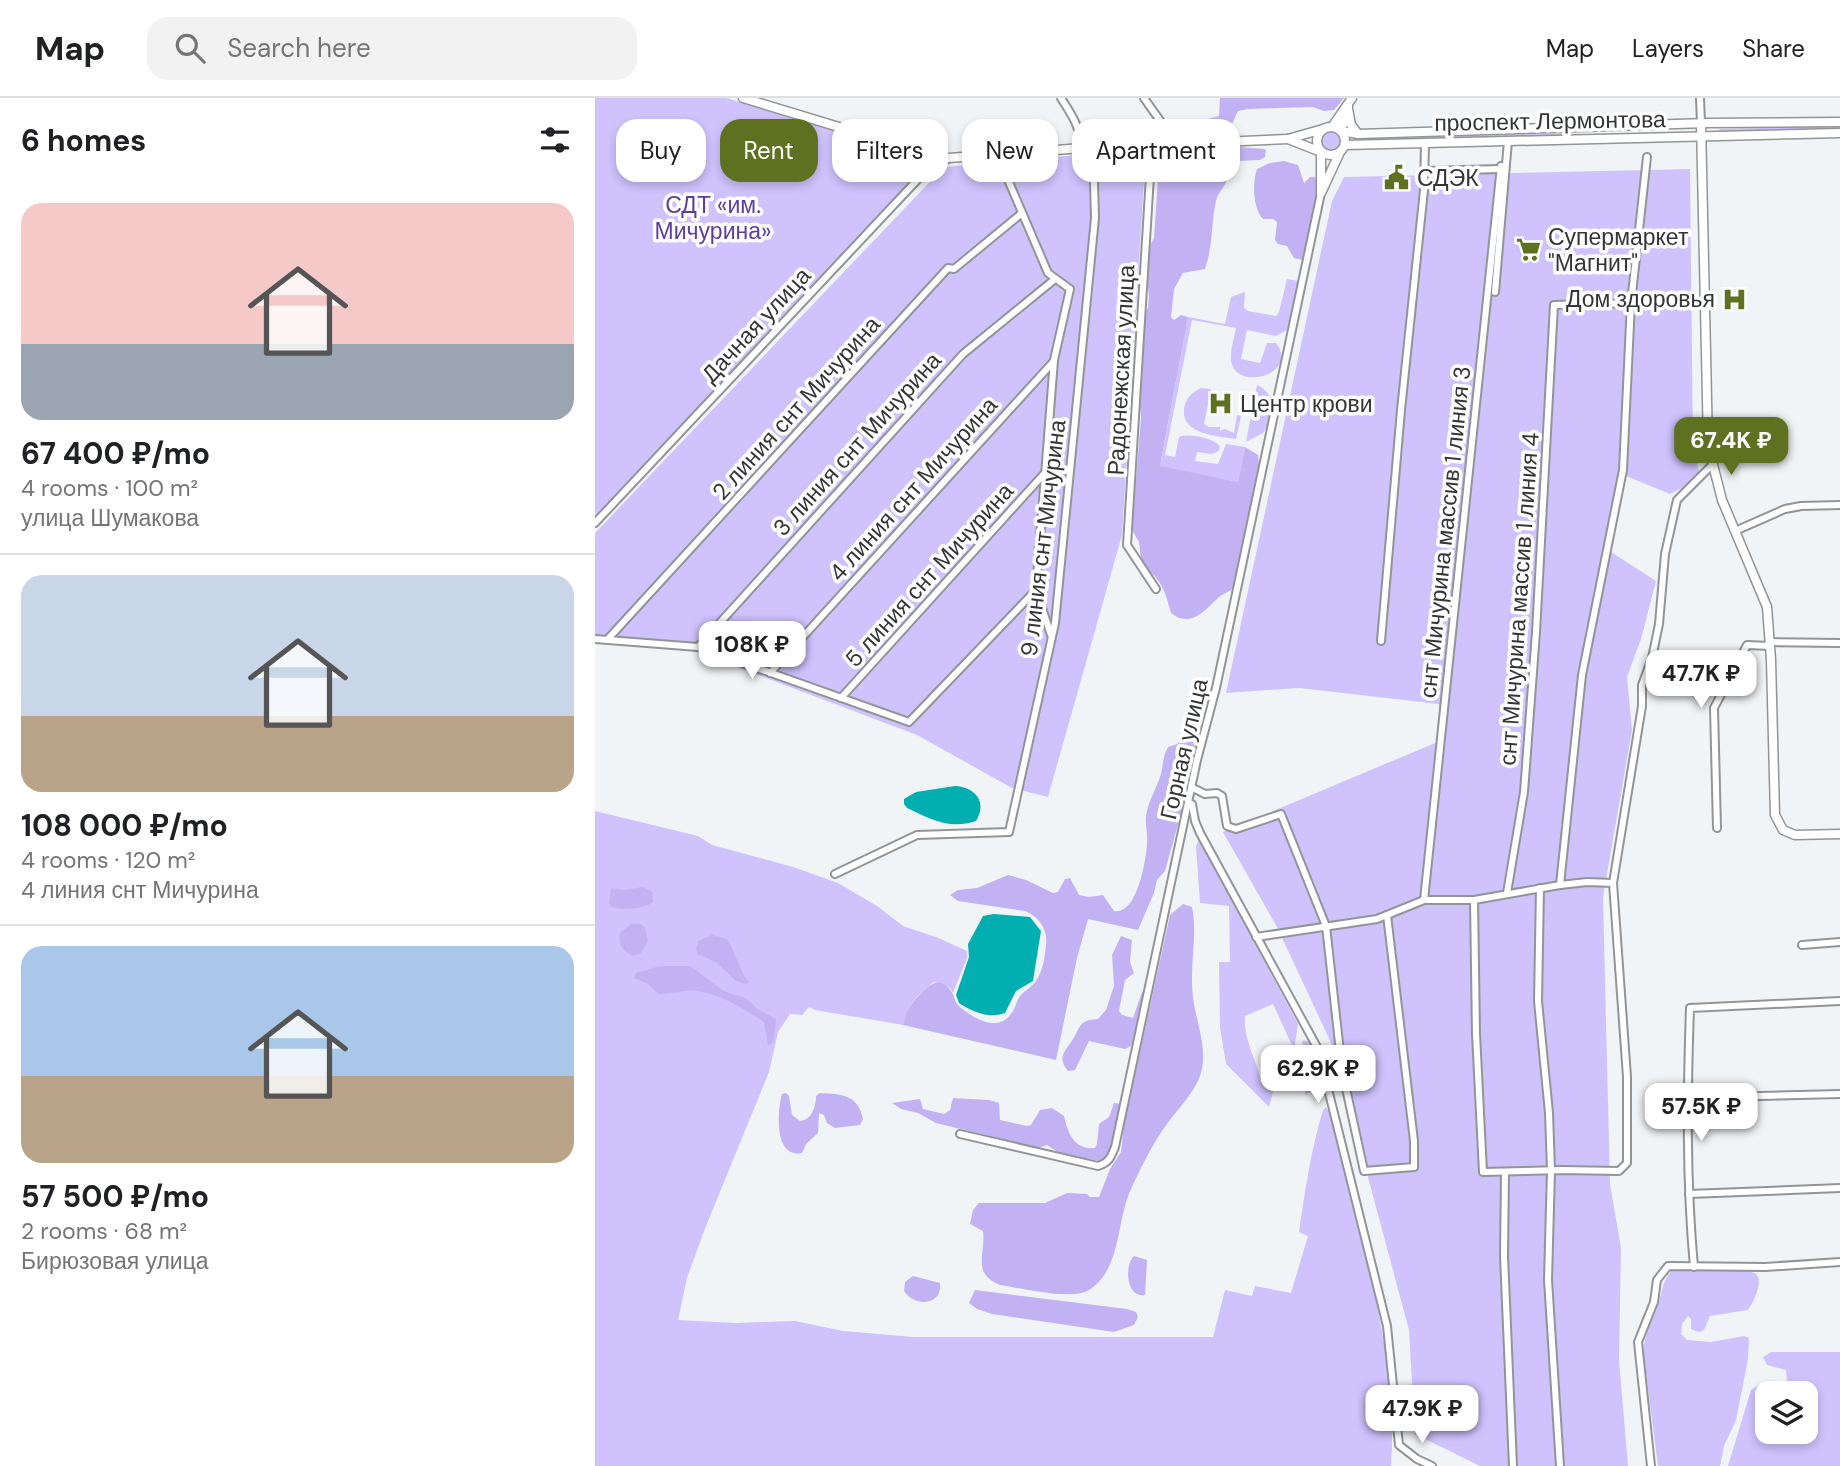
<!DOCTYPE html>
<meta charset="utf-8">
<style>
:root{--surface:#fff;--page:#f2f2f2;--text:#202124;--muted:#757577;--line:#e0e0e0;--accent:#5d7120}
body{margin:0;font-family:"DM Sans",sans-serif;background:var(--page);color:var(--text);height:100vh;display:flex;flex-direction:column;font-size:26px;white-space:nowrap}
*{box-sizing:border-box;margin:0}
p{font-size:23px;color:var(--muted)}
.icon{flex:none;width:38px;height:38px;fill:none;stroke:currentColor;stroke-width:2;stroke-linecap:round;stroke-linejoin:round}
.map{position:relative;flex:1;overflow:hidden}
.details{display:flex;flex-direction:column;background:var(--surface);width:595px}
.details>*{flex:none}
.banner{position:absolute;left:21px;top:21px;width:665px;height:63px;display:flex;gap:14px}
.buttons{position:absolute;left:1160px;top:1283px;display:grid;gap:14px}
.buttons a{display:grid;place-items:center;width:63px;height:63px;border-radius:14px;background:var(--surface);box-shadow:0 4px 10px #0003;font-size:35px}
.price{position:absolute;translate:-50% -60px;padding:0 16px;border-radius:14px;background:#fff;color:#222;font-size:23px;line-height:46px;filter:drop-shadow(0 2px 4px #0008)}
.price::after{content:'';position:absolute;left:50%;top:42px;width:21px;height:16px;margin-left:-10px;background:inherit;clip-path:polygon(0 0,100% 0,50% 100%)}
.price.selected{background:var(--accent);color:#fff}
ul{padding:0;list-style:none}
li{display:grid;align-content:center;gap:14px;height:371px;padding:0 21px}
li+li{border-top:2px solid var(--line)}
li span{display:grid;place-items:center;height:217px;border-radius:21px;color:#555}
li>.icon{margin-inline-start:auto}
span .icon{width:126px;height:126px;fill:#fffc;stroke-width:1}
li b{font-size:30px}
h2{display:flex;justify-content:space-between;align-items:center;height:84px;padding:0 21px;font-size:30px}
.chip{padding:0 24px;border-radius:21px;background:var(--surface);box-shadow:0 4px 10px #0003;font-size:24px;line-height:63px}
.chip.selected{background:var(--accent);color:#fff}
header{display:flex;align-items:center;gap:42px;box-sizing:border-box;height:98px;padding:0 35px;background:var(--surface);border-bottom:2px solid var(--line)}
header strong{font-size:33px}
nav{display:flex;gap:38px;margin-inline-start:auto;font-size:24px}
.search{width:490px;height:63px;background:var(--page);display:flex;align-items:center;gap:18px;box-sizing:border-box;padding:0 24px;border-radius:21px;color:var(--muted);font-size:26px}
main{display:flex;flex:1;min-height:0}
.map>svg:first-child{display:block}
.green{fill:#cfc2fd;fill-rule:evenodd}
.forest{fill:#c2b2f4}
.water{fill:#01afb1}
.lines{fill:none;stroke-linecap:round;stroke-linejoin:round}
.minor-casing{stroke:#929597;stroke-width:10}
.tertiary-casing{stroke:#929597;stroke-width:11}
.minor{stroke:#fff;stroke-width:6}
.tertiary{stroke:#fff;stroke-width:8}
.labels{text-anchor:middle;stroke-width:7;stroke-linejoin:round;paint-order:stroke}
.street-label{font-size:23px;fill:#343536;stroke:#fff}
.poi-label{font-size:23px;fill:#343536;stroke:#fff;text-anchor:start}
.park-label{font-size:23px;fill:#5d3e9c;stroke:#fff}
</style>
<header>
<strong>Map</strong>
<div class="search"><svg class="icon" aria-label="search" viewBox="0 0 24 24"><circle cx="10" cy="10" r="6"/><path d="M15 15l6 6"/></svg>Search here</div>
<nav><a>Map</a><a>Layers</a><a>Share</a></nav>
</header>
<main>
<section class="details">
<h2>6 homes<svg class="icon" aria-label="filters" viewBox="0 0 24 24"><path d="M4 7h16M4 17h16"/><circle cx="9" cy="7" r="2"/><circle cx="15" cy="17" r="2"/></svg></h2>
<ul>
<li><span style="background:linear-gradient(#f6c9c9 65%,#9aa5b1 0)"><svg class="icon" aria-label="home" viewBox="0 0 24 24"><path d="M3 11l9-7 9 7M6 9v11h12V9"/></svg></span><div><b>67 400 ₽/mo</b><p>4 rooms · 100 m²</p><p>улица Шумакова</p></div></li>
<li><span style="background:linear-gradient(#c9d6e8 65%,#b9a48a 0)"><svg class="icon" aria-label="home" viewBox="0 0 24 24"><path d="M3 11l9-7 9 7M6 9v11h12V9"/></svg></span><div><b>108 000 ₽/mo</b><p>4 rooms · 120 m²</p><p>4 линия снт Мичурина</p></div></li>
<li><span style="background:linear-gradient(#a9c7e8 60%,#b9a48a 0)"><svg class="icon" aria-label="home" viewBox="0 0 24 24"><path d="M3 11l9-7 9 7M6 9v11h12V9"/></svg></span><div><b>57 500 ₽/mo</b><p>2 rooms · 68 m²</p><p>Бирюзовая улица</p></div></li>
</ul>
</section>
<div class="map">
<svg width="1245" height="1368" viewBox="0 0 1245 1368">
<rect width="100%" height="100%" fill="#f1f4f6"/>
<!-- green -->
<g class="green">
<path d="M0,0H131L327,59L330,68L0,420Z"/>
<path d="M1245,28V30L1125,34L1124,31Z"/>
<circle cx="736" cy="43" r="10"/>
<path d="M975,35L976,37L766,44L767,41Z"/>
<path d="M551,51L527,437L453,699L417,690L322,637L102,554L0,544V435L349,69Z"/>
<path d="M1095,71L1098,351L1106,380L1075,396L1024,375L1013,452L1061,483L1046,541L1032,579L1037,632L1008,799L1015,1086L1026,1150L1024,1262L1033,1368H885L820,1336L814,1232L738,949L682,829L628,734L845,643L844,606L704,590L631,595L737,103L749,79Z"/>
<path d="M692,181L703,183L692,232L681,238L652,232L646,261L665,265L672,245H681C705,277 641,294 636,263C635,253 639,240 641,230L597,222L570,357L580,359L584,339C594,335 618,340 625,348L624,353L617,356L602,354L600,363L623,366L631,346L650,349L643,384L565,369L593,219L630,226L636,199L650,194L649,210L653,213L681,218L684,214Z"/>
<path d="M662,287C682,295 678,321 668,335L651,344Z"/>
<path d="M606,290L616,291L609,326L614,329H625V333L630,331L639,335L642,317L646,318L641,341C624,338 586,337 589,311C590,301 597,294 606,290Z"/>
<path d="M0,713L103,738L117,747L198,769L243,785L282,808L308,828L341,839L372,853V860L358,895L355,890L339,884C323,895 312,908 308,927L220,912L214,909L207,917L195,916L183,934L174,974L109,1133L92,1180L83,1222L141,1225L200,1223L248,1233L318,1239H618L630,1192L657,1198L660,1188L696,1195L713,1138L704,1134C710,1093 716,1052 728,1012L731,1009C741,1023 747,1063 752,1082C775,1176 803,1270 796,1368H0Z"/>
<path d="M604,741L703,926L699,952L678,906L650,918C648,941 662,963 667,986L682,979L674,1009L631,966L625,929L624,864H635L634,808L605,805L601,748Z"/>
<path d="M708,942L714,944C722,963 735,985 710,997V982L703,974Z"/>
<path d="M1095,1170C1106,1171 1156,1171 1161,1176C1169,1183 1158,1205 1153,1212L1115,1218L1109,1232L1104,1234L1096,1231V1221L1093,1218L1087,1226L1086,1236L1092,1242L1116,1244L1149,1238L1154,1240L1153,1261L1141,1322L1129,1348L1125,1368H1063L1048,1252C1050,1235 1058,1221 1064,1204C1067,1192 1068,1184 1076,1173Z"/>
<path d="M1176,1254H1245V1368H1133L1156,1292L1164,1287L1188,1288L1192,1285L1191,1272L1172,1267L1168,1259ZM1211,1295V1334H1172V1295Z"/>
</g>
<!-- forest -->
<g class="forest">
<path d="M625,0H749L739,12L729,13L718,9L653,11L643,13L637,26L633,29L599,33L594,30L601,24L624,18Z"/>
<path d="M633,48L669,51L671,52L670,59L665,62L622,64L619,61L622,52Z"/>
<path d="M689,63L703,67L709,85L715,79H720L723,83L720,107L708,162L699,160L692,148L683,146L680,142L682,124L678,121H668C658,110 657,85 662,71L675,65Z"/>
<path d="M607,65L631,67C638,85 624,90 621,103C616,126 618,148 610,171L588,175L579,191L576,219L579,222L586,217L593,219L565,368L643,384L650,349L663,357L664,367L639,490C634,494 629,495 624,499C610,512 596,531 576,515C570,493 567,481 547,468L544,444L537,432L546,319L544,299L538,285L539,273L545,223L553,210L554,197L552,183L545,176V171L547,162L559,140L563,80L566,70L571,68Z"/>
<path d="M596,632H600L604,636L603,645L589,705L570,773L562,782L559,795L543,832L493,821L482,860L461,962L308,927C311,912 316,906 326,895C335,885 347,879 356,893C360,898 359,903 363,907C376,919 401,935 415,917C420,912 421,904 425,898C430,892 437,889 441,883C448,873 450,858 451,847C453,831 444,819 430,813L363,803L355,797L363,792L382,790L413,777L431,782L458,795L463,794L470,781L475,780L484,797L494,799L508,797L519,813C542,817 551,763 552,745C553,736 550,727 551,718C553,703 562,690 566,676C568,667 568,658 573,649L582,646Z"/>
<path d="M48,789L57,794L58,804C48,812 27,812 16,809L14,805L16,790L29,792Z"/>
<path d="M588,806L597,809C603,838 594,869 598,899C601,925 614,952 605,978C599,995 583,1011 572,1026C558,1045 546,1069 536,1091C521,1123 527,1171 494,1192C478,1203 425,1190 405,1187C376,1175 391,1156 388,1133L375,1126L378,1112L384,1105H450L472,1095L492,1096L495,1099H504L515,1071L526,1054L529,1027L575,817Z"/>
<path d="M36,826H45L49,828L53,843L46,855L37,858C27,852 23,847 25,835Z"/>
<path d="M117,837L132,841C141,856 144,871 154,885L150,886L141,883L122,865L103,856L101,852L103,843Z"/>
<path d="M526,838L537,842L535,864L539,875L530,882L524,913L527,917L538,920L547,894L550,895L536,948L530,951L494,943L480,972L473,973C463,961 468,955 476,944C486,930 482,922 503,921L511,912L519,888L517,857Z"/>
<path d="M65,868H95L129,893L152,901L163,911L181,921L178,945L173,947L169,924C148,910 127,897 102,893C89,891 76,897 63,896L53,886L39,880L41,875Z"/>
<path d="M191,995L194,998L197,1017L205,1023C217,1022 221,1008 221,998L225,995C248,996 263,997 268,1021L265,1027L240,1030L232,1025L229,1017L224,1015L223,1035L211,1046L207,1055C179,1061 182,1013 187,996Z"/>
<path d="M358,1000L394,1002L404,1005L405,1022L432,1028L436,1027L445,1012L457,1010L469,1018C473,1035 479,1052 500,1050L502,1046L504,1026L514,1019L519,1005L526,1006L527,1011L517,1052L511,1060L505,1063L466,1056L452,1047L443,1050L341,1025L323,1015L306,1011L297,1005L325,1001L328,1011L349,1016L355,1012Z"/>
<path d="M539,1158L552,1162L550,1197C531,1200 529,1167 539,1158Z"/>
<path d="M318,1178L345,1185C348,1207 320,1210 309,1193L310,1184Z"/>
<path d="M380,1192L532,1211L541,1214L543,1219L539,1227L519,1234L397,1216L382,1211L374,1205Z"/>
</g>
<!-- water -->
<g class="water">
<path d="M360,688C380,689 393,704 381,723C355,732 335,721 312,710L309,706V701L321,694Z"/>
<path d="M399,816L435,819L446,833L438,883L421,893L410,915C393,921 378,914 364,905L361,897L374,859L373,846L388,818Z"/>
</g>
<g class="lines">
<defs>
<g id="minor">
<path d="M466,0C477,17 485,29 487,50"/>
<path d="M549,0L581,45"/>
<path d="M1105,0L1106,25"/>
<path d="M557,46L532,447L561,491"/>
<path d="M402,56L453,175L475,191L459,262L441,492L456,537"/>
<path d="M830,73L905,71"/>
<path d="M900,194L913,43"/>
<path d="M0,425L325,79L338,68L353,61"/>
<path d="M1140,433L1190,411L1206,408L1245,407"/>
<path d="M0,541L103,549L314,624L441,492"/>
<path d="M12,542L353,170L359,171L427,115"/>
<path d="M786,543L806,312L829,92L830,45"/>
<path d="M1174,544L1245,545"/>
<path d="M103,549L368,256L460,181"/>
<path d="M175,575L459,263"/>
<path d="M246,600L448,377"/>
<path d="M598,690L610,696L622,695L627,698L632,728L641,731L686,716L731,828L747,972L769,1073L819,1069V1043L792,817"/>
<path d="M597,706L600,723L605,735L723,951L792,1228L804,1347L822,1361L837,1368"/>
<path d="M1122,730L1119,610L1152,547L1175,548"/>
<path d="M240,776L322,737L414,734L460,525L500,120L498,49"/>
<path d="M965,787L987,577L1028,372L1036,205L1052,59"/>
<path d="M945,790L943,903L954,1015L956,1072L953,1182L965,1368"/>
<path d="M912,795L929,694L941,534L959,207L1036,205"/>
<path d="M829,802L906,68"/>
<path d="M879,802L881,936L888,1074L967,1072L1024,1073L1032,1065V979L1018,785L1047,608V587L1057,560L1064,526L1070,456L1082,402L1118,366"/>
<path d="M661,839L782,821L829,802H879L965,787L992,784L1018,785"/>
<path d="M1207,847L1245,844"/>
<path d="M1092,1000L1245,996"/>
<path d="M365,1036L503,1068C514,1065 516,1059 520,1049L602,662L621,590L726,95"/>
<path d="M910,1074L909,1158L918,1368"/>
<path d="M1094,1096L1245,1090"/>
<path d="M1099,1169C1091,1082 1092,996 1095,910L1245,903"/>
<path d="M1056,1368L1043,1244L1059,1204L1062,1182L1073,1168L1170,1169L1245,1164"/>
</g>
<g id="tertiary">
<path d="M148,0L323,53L354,60L487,50L693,41"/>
<path d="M753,8L746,33L763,36L1113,25L1245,24"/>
<path d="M753,11L756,27L763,36"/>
<path d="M1106,25L1113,347L1127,402L1172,509L1176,562L1180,717L1188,732L1200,737L1245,736"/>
<circle cx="736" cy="43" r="14"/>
<path d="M737,29L757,0"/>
<path d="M728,31L693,41L726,54V95L745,54"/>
<path d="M750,47L1245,35"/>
</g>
</defs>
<!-- minor casing -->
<use href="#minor" class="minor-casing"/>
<!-- tertiary casing -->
<use href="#tertiary" class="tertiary-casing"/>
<!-- minor -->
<use href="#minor" class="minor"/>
<!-- tertiary -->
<use href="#tertiary" class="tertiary"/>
</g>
<!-- icons -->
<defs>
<symbol id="civic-bare" viewBox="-9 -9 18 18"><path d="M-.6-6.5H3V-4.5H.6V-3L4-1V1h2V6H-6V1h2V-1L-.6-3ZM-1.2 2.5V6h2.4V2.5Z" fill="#5d7120" stroke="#fff" stroke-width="2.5" paint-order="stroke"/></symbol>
<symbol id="supermarket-bare" viewBox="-9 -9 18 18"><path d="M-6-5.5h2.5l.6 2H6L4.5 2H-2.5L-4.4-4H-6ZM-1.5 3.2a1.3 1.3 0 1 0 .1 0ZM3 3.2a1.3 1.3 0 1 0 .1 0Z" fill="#5d7120" stroke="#fff" stroke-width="2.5" paint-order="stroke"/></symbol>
<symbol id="hospital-bare" viewBox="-9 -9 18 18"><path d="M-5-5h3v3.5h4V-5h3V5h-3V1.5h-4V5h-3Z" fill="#5d7120" stroke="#fff" stroke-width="2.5" paint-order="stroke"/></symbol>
</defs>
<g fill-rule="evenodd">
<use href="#civic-bare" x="784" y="62" width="35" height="35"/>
<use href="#supermarket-bare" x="916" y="134" width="35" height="35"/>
<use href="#hospital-bare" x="1122" y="184" width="35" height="35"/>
<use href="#hospital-bare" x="608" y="288" width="35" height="35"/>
</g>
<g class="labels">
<!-- street labels -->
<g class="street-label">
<text transform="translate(955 23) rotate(-1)" y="8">проспект Лермонтова</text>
<text transform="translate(161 227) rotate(-47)" y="8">Дачная улица</text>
<text transform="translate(526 272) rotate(-87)" y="8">Радонежская улица</text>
<text transform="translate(201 310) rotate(-48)" y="8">2 линия снт Мичурина</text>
<text transform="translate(262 346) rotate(-48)" y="8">3 линия снт Мичурина</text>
<text transform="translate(318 391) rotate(-48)" y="8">4 линия снт Мичурина</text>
<text transform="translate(850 434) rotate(-84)" y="8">снт Мичурина массив 1 линия 3</text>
<text transform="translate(448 440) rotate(-83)" y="8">9 линия снт Мичурина</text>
<text transform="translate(334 477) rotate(-48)" y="8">5 линия снт Мичурина</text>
<text transform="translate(924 501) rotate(-86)" y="8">снт Мичурина массив 1 линия 4</text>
<text transform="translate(589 651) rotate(-77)" y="8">Горная улица</text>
</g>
<!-- poi labels -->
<g class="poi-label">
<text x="822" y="88">СДЭК</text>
<text x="953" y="147">Супермаркет<tspan x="953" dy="26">"Магнит"</tspan></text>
<text x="1120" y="209" text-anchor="end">Дом здоровья</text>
<text x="645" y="314">Центр крови</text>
</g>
<!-- park labels -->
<g class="park-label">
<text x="118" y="115">СДТ «им.<tspan x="118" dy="26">Мичурина»</tspan></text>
</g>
</g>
</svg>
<div class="buttons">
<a><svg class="icon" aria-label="layers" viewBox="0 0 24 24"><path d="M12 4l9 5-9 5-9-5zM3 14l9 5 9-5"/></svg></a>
</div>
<b class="price selected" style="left:1136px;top:379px">67.4K ₽</b>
<b class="price" style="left:157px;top:583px">108K ₽</b>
<b class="price" style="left:1106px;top:612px">47.7K ₽</b>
<b class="price" style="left:723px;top:1007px">62.9K ₽</b>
<b class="price" style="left:1106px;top:1045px">57.5K ₽</b>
<b class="price" style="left:827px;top:1347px">47.9K ₽</b>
<div class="banner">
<a class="chip">Buy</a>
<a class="chip selected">Rent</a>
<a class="chip">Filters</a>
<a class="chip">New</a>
<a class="chip">Apartment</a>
</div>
</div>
</main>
